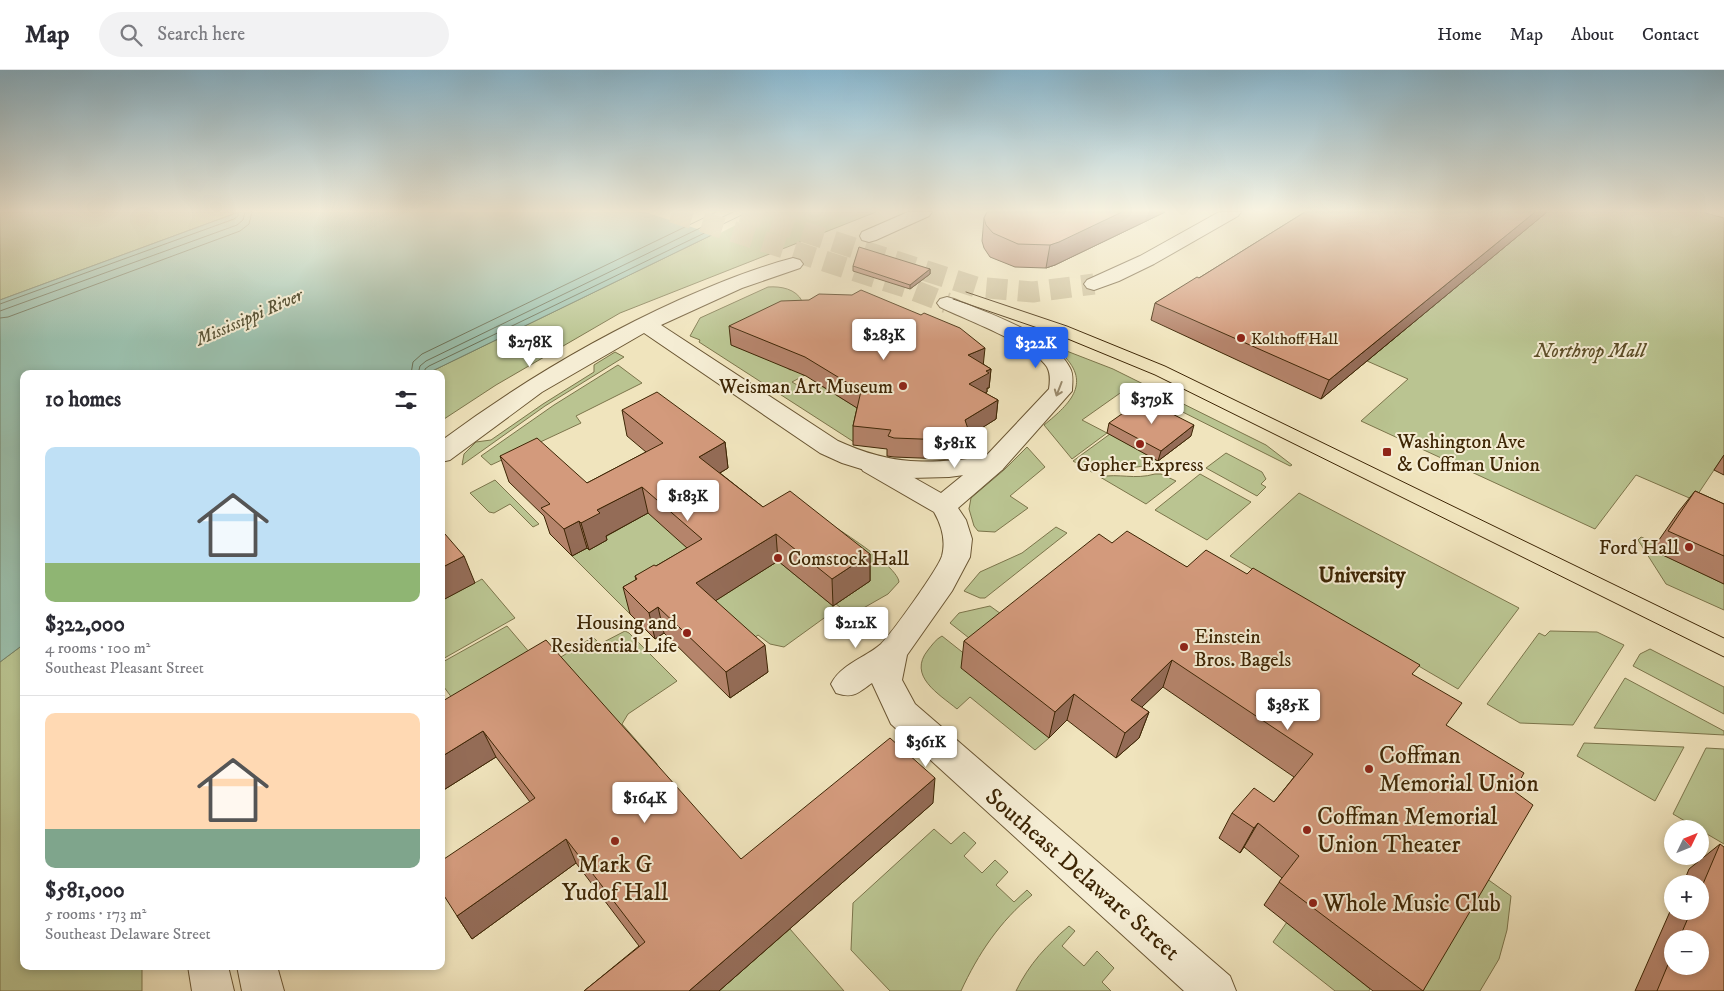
<!DOCTYPE html>
<meta charset="utf-8">
<style>
:root{--surface:#fff;--page:#f2f2f3;--text:#2b2b33;--muted:#7c7c81;--line:#e1e1e2;--accent:#2563eb}
body{margin:0;font-family:"IM FELL DW Pica",serif;background:var(--page);color:var(--text);height:100vh;display:flex;flex-direction:column;font-size:19px;white-space:nowrap}
*{box-sizing:border-box;margin:0}
p{font-size:16px;color:var(--muted)}
.icon{flex:none;width:28px;height:28px;fill:none;stroke:currentColor;stroke-width:2;stroke-linecap:round;stroke-linejoin:round}
.map{position:relative;flex:1;overflow:hidden}
.drawer{position:absolute;left:20px;top:300px;width:425px;height:600px;display:flex;flex-direction:column;background:var(--surface);border-radius:10px;box-shadow:0 2px 8px #0003}
.drawer>*{flex:none}
.needle{width:32px;rotate:47deg}
.fabs{position:absolute;left:1664px;top:750px;display:grid;gap:10px}
.fabs a{display:grid;place-items:center;width:45px;height:45px;border-radius:50%;background:var(--surface);box-shadow:0 2px 8px #0003;font-size:25px}
.price{position:absolute;translate:-50% -42px;padding:0 11px;border-radius:5px;background:#fff;color:#222;font-size:16px;line-height:32px;filter:drop-shadow(0 1px 2px #0008)}
.price::after{content:'';position:absolute;left:50%;top:30px;width:15px;height:11px;margin-left:-8px;background:inherit;clip-path:polygon(0 0,100% 0,50% 100%)}
.price.current{background:var(--accent);color:#fff}
ul{padding:0;list-style:none}
li{display:grid;align-content:center;gap:10px;height:265px;padding:0 25px}
li+li{border-top:1px solid var(--line)}
li span{display:grid;place-items:center;height:155px;border-radius:10px;color:#555}
li>.icon{margin-inline-start:auto}
span .icon{width:90px;height:90px;fill:#fffc;stroke-width:1}
li b{font-size:21px}
h2{display:flex;justify-content:space-between;align-items:center;height:60px;padding:0 25px;font-size:21px}
header{display:flex;align-items:center;gap:30px;box-sizing:border-box;height:70px;padding:0 25px;background:var(--surface);border-bottom:1px solid var(--line)}
header strong{font-size:24px}
nav{display:flex;gap:28px;margin-inline-start:auto;font-size:18px}
.search{width:350px;height:45px;background:var(--page);display:flex;align-items:center;gap:12px;box-sizing:border-box;padding:0 18px;border-radius:28px;color:var(--muted);font-size:19px}
.map>svg:first-child{display:block}
.green{fill:#bac491;stroke:#7c754b}
.water{fill:#9bbfac;stroke:#768269}
.pier{fill:#f0e4bd}
.lines{fill:none;stroke-linecap:round;stroke-linejoin:round}
.shore{stroke:#6c7258;stroke-width:1}
.tertiary-tunnel{stroke:#ccbe98;stroke-width:21;stroke-dasharray:21 11;stroke-linecap:butt}
.minor-casing{stroke:#6a5633;stroke-width:2}
.tertiary-casing{stroke:#6a5633;stroke-width:2}
.minor{fill:#f5edd4;fill-rule:evenodd}
.tertiary{fill:#f5edd4;fill-rule:evenodd}
.tram{stroke:#3e2605;stroke-width:1}
.wall{fill:#b5846b;stroke:#3e2605;fill-rule:evenodd}
.shaded-wall{fill:#946c57;stroke:#3e2605}
.building{fill:#d39a7c;stroke:#3e2605}
.oneway{stroke:#9a8a6c}
.poi-dot{fill:#8f2418;stroke:#f5edd4;stroke-width:2}
.labels{text-anchor:middle;stroke-width:4;stroke-linejoin:round;paint-order:stroke}
.far-poi-label{font-size:16px;fill:#3e2605;stroke:#f5edd4;text-anchor:start}
.far-water-label{font-size:18px;font-style:italic;fill:#5a5437;stroke:#f5edd4}
.park-label{font-size:20px;font-style:italic;fill:#5d4e28;stroke:#f5edd4}
.poi-label{font-size:20px;fill:#3e2605;stroke:#f5edd4;text-anchor:end}
.neighbourhood-label{font-size:21px;font-weight:bold;fill:#3e2605;stroke:#f5edd4}
.near-poi-label{font-size:24px;fill:#3e2605;stroke:#f5edd4;text-anchor:start}
.near-street-label{font-size:24px;fill:#3e2605;stroke:#f5edd4}
</style>
<header>
<strong>Map</strong>
<div class="search"><svg class="icon" aria-label="search" viewBox="0 0 24 24"><circle cx="10" cy="10" r="6"/><path d="M15 15l6 6"/></svg>Search here</div>
<nav><a>Home</a><a>Map</a><a>About</a><a>Contact</a></nav>
</header>
<div class="map">
<svg width="1724" height="921" viewBox="0 0 1724 921">
<rect width="100%" height="100%" fill="#f0e4bd"/>
<filter id="stains"><feTurbulence type="fractalNoise" baseFrequency=".004" numOctaves="4"/><feColorMatrix values="0 0 0 0 .2 0 0 0 0 .09 0 0 0 0 .02 0 0 0 .5 -.17"/></filter>
<radialGradient id="worn" r=".72"><stop offset=".6" stop-color="#630" stop-opacity="0"/><stop offset="1" stop-color="#630" stop-opacity=".3"/></radialGradient>
<!-- green -->
<g class="green">
<path d="M0,142H239L0,230Z"/>
<path d="M759,142H876L620,243L496,315L441,351V304H426Z"/>
<path d="M1547,142H1702L1724,148V385L1694,430L1636,405L1595,459L1361,351L1408,309L1367,291Z"/>
<path d="M768,217C781,216 796,219 802,231L771,285L790,300L796,298L805,305L792,312L806,320L818,314L882,353L854,372L699,272L700,270L690,266L700,248Z"/>
<path d="M1064,280L1113,299L1266,375L1292,395L1290,396L1131,316L1126,317L1123,321L1082,350L1107,363L1072,389L1044,355C1071,333 1093,312 1060,282Z"/>
<path d="M615,282L624,287L545,336L462,395L464,384L476,372L491,370L543,334L594,302V295Z"/>
<path d="M618,295L642,313L576,346L581,353L491,395L481,386L554,335Z"/>
<path d="M1110,364L1158,391C1134,403 1113,393 1092,402L1073,391Z"/>
<path d="M1027,377L1045,397L1010,426L1028,438L995,462L978,461L974,456L969,439L971,428L1005,399Z"/>
<path d="M1226,383L1262,402L1266,409L1261,414L1266,417L1257,426L1206,398Z"/>
<path d="M1155,404H1161L1176,411L1146,434L1100,407C1119,403 1134,410 1155,404Z"/>
<path d="M1200,404L1251,432L1207,470L1155,440Z"/>
<path d="M495,410L539,454L533,457L510,434L494,443L489,442L470,423Z"/>
<path d="M1299,423L1519,538L1458,619L1230,486Z"/>
<path d="M788,428C809,441 897,492 899,512L888,524L860,540L858,551L836,534L869,511Z"/>
<path d="M658,437L696,471L630,544L572,486Z"/>
<path d="M1056,457L1067,463L985,528H980L964,521L980,502L1022,483Z"/>
<path d="M1641,467L1657,474L1653,480L1724,514V540L1666,514L1638,470Z"/>
<path d="M778,491L833,536L831,543L784,577L770,574L758,565L742,577L701,540Z"/>
<path d="M482,509L515,548L441,590V531Z"/>
<path d="M990,536L1015,554L983,579L950,553L959,543Z"/>
<path d="M507,556L536,590L458,636L441,613V593Z"/>
<path d="M625,561L629,563L677,611L628,644L622,654L657,694L656,700L553,592L593,567L600,574Z"/>
<path d="M1550,561L1597,562L1624,575L1573,655L1520,653L1487,634L1539,563L1545,566Z"/>
<path d="M942,566L971,589L1049,668L1035,680L970,627L957,639C939,624 907,606 928,580C932,575 936,569 942,566Z"/>
<path d="M24,574V896H142V921H0V592Z"/>
<path d="M1650,579L1724,617V644L1633,596L1640,584Z"/>
<path d="M1625,608L1724,661V665L1594,658Z"/>
<path d="M1584,673L1684,677L1655,731L1577,686Z"/>
<path d="M1706,678L1724,679V774L1673,744Z"/>
<path d="M934,759L951,774L964,762L976,773L964,786L982,803L995,790L1008,802L996,815L1014,832L1027,820L1032,825C1000,851 978,884 961,921H890L851,880L853,833Z"/>
<path d="M1483,806L1511,826L1507,860L1499,889L1480,921H1413Z"/>
<path d="M1287,852L1370,919L1369,921H1335L1273,872Z"/>
<path d="M1069,856L1075,861L1062,876L1084,896L1097,881L1114,898L1102,912L1111,921H1016C1029,894 1047,875 1069,856Z"/>
<path d="M790,859L844,921H719Z"/>
</g>
<!-- water -->
<path class="water" d="M239,142H759L426,304H24V574L0,592V230Z"/>
<!-- pier -->
<path class="pier" d="M645,142H762L716,165Z"/>
<g class="lines">
<!-- shore -->
<g class="shore">
<path d="M0,234L234,149L238,146V142"/>
<path d="M0,241L237,155L243,150L245,142"/>
<path d="M0,248L8,247L240,161L249,154L252,142"/>
<path d="M411,304L413,292L422,284L716,142"/>
<path d="M418,304L420,296L426,291L733,142"/>
<path d="M425,304V299L429,296L748,142"/>
</g>
<!-- tertiary-tunnel -->
<g class="tertiary-tunnel">
<path d="M672,142L908,218L947,233"/>
<path d="M742,142L976,217L1033,222L1094,214"/>
</g>
<defs>
<path id="minor" d="M993,386L1002,388L1006,394L1002,400L958,438L966,450L972,469L970,487L952,521L907,585L902,610L915,634L1230,906L1236,921H1184L891,654L872,613C858,623 853,629 836,623L831,614C841,594 865,588 881,574C892,563 938,499 942,486C946,471 942,456 934,442L863,401L859,395L863,389L872,387L881,389L941,423L984,388Z"/>
<g id="tertiary">
<path d="M908,142H932L929,146L876,170L869,172L862,170L860,166L862,162Z"/>
<path d="M1219,142H1241L1238,146L1154,194L1119,211L1094,220L1087,218L1084,214L1087,210L1140,186Z"/>
<path d="M793,188L800,190L803,194L800,198L742,218L661,255L838,371C893,396 927,394 985,387L1049,319C1050,312 1051,304 1047,297C1031,273 966,250 940,237L937,233L940,229L947,227L954,229C987,243 1053,264 1070,298C1074,305 1072,314 1072,321L1002,400L949,407L910,408L871,402L842,393L820,383L644,263L542,322L450,390L441,392V371C515,316 595,268 679,230C716,214 754,198 793,188Z"/>
<path d="M188,896H228L234,921H192Z"/>
<path d="M237,896H277L284,921H242Z"/>
</g>
</defs>
<!-- minor casing -->
<use href="#minor" class="minor-casing"/>
<!-- tertiary casing -->
<use href="#tertiary" class="tertiary-casing"/>
<!-- minor -->
<use href="#minor" class="minor"/>
<!-- tertiary -->
<use href="#tertiary" class="tertiary"/>
<!-- tram -->
<g class="tram">
<path d="M966,222L1067,256L1165,296L1724,568"/>
<path d="M953,229L1058,265L1155,305L1724,587"/>
</g>
</g>
<!-- wall -->
<g class="wall">
<path d="M987,142H1165L1055,195L1046,198L1015,197L990,187L984,178L982,171L984,148Z"/>
<path d="M1305,142H1547L1321,329L1151,250L1155,233L1199,208Z"/>
<path d="M853,196L930,199V204L910,219L853,201Z"/>
<path d="M729,256L983,294L991,299L989,318H987V322L985,323L998,330L996,349L970,365L971,368L969,387L945,389L894,387L887,386V379L853,375V356L857,338L806,306L731,275Z"/>
<path d="M622,340L725,372L728,398L720,403L763,437L870,484V511L833,536L778,491L715,530L768,602L730,628L664,563L655,569L630,544L623,517L636,510L635,506L656,496L687,478L648,443L606,466L607,470L589,480L587,478L572,486L550,464L544,446L509,412L500,386L587,413L646,382L627,366Z"/>
<path d="M1109,353L1191,366L1158,391L1107,363Z"/>
<path d="M1724,385V405L1714,400Z"/>
<path d="M1695,421L1724,434V514L1652,480L1679,441Z"/>
<path d="M1112,473L1187,497L1413,605L1446,655L1514,721L1423,921H1373L1264,835L1282,808L1244,777L1240,783L1219,768L1232,743L1274,732L1294,707L1163,617L1141,637L1149,642L1139,668L1116,688L1067,650L1049,668L961,598L964,571Z"/>
<path d="M441,632L741,789L933,733L719,921H584L639,876L576,793L472,869L457,846L530,732L496,687L442,721Z"/>
<path d="M1720,774L1724,921H1635L1672,837V841H1700V814H1683L1689,799ZM1672,869H1700L1672,896Z"/>
</g>
<!-- shaded-wall -->
<g class="shaded-wall">
<path d="M1122,142H1165L1055,195L1046,198L1050,175Z"/>
<path d="M1535,142H1547L1321,329L1329,310Z"/>
<path d="M930,199V204L910,219V215Z"/>
<path d="M985,278L983,297L968,285Z"/>
<path d="M991,299L989,318H987V322L967,333L969,314L986,301Z"/>
<path d="M998,330L996,349L966,368L965,350Z"/>
<path d="M1194,355L1191,366L1158,391L1161,381Z"/>
<path d="M725,372L728,398L703,413L699,387Z"/>
<path d="M642,417L648,443L606,466L607,470L589,480L581,453L597,440Z"/>
<path d="M579,451L587,478L572,486L564,459Z"/>
<path d="M776,464L778,491L701,540L696,513Z"/>
<path d="M870,484V511L833,536L832,509Z"/>
<path d="M464,486L475,513L441,531V498Z"/>
<path d="M658,537L664,563L655,569L649,543Z"/>
<path d="M765,575L768,602L730,628L726,602Z"/>
<path d="M1172,590L1163,617L1122,656L1131,630Z"/>
<path d="M1074,624L1067,650L1049,668L1055,642Z"/>
<path d="M1149,642L1139,668L1116,688L1125,663Z"/>
<path d="M483,661L496,687L442,721L441,687Z"/>
<path d="M935,708L933,733L719,921H689Z"/>
<path d="M1258,753L1244,777L1240,783L1254,758Z"/>
<path d="M566,769L576,793L472,869L457,846Z"/>
</g>
<!-- building -->
<g class="building">
<path d="M987,142H1122L1059,172L1050,175L1018,174L993,163L986,155L984,148Z"/>
<path d="M1305,142H1535L1329,310L1155,233L1197,207L1199,208Z"/>
<path d="M859,177L930,199L910,215L853,196Z"/>
<path d="M861,220L921,245L924,243L960,258L985,278L968,285L991,299L986,301L989,303L969,314L998,330L965,350L971,368L947,370L894,368L888,366L891,360L853,356L861,321L805,287L729,256L781,231L809,230L819,224L852,225Z"/>
<path d="M657,322L725,372L699,387L763,437L790,421L870,484L832,509L776,464L696,513L765,575L726,602L658,537L649,543L623,517L637,509L635,506L654,495L656,496L702,469L642,417L597,440L600,443L581,453L579,451L564,459L541,438L550,434L500,386L537,368L587,413L663,373L622,340Z"/>
<path d="M1143,329L1194,355L1161,381L1109,353Z"/>
<path d="M1695,421L1724,434V486L1668,461Z"/>
<path d="M1127,461L1187,497L1206,480L1247,504L1253,498L1420,595L1412,604L1462,633L1446,655L1524,703L1514,721L1533,735L1423,921L1279,812L1299,786L1258,753L1254,758L1232,743L1254,718L1274,732L1313,684L1172,590L1131,630L1149,642L1125,663L1074,624L1055,642L964,571L1099,464L1112,473Z"/>
<path d="M445,464L464,486L441,498V466Z"/>
<path d="M546,570L741,789L890,668L935,708L689,921H584L645,872L566,769L457,846L441,821V791L535,728L483,661L441,687V632Z"/>
<path d="M1720,774L1724,777V921H1657L1672,885V896H1700V869H1679L1691,841H1700V821Z"/>
</g>
<!-- one-way arrows -->
<defs><path id="oneway-shaft" d="M-6 0H5M1.5-3L5.5 0L1.5 3" fill="none" stroke-width="1.6" stroke-linecap="round" stroke-linejoin="round" transform="scale(1.25)"/></defs>
<use class="oneway" href="#oneway-shaft" transform="translate(1059 319) rotate(111)"/>
<!-- sky -->
<linearGradient id="sky" x2="0" y2="1"><stop stop-color="#89b8d0"/><stop offset="0.52" stop-color="#f8f3e1"/><stop offset="1" stop-color="#f8f3e1" stop-opacity="0"/></linearGradient>
<rect width="1724" height="271" fill="url(#sky)"/>
<!-- markers -->
<g class="poi-dot">
<circle cx="1241" cy="268" r="5"/>
<circle cx="903" cy="316" r="5"/>
<circle cx="1140" cy="374" r="5"/>
<rect x="1382" y="377" width="10" height="10" rx="2.5"/>
<circle cx="1689" cy="477" r="5"/>
<circle cx="778" cy="488" r="5"/>
<circle cx="687" cy="563" r="5"/>
<circle cx="1184" cy="577" r="5"/>
<circle cx="1369" cy="699" r="5"/>
<circle cx="1307" cy="760" r="5"/>
<circle cx="615" cy="771" r="5"/>
<circle cx="1313" cy="833" r="5"/>
</g>
<g class="labels">
<!-- far-poi labels -->
<g class="far-poi-label">
<text x="1251" y="274">Kolthoff Hall</text>
</g>
<!-- far-water labels -->
<g class="far-water-label">
<text transform="translate(249 247) rotate(-24)" y="6">Mississippi River</text>
</g>
<!-- park labels -->
<g class="park-label">
<text x="1590" y="287">Northrop Mall</text>
</g>
<!-- poi labels -->
<g class="poi-label">
<text x="893" y="323">Weisman Art Museum</text>
<text x="1397" y="378" text-anchor="start">Washington Ave<tspan x="1397" dy="23">&amp; Coffman Union</tspan></text>
<text x="1140" y="401" text-anchor="middle">Gopher Express</text>
<text x="1679" y="484">Ford Hall</text>
<text x="788" y="495" text-anchor="start">Comstock Hall</text>
<text x="677" y="559">Housing and<tspan x="677" dy="23">Residential Life</tspan></text>
<text x="1194" y="573" text-anchor="start">Einstein<tspan x="1194" dy="23">Bros. Bagels</tspan></text>
</g>
<!-- neighbourhood labels -->
<g class="neighbourhood-label">
<text x="1362" y="512">University</text>
</g>
<!-- near-poi labels -->
<g class="near-poi-label">
<text x="1379" y="693">Coffman<tspan x="1379" dy="28">Memorial Union</tspan></text>
<text x="1317" y="754">Coffman Memorial<tspan x="1317" dy="28">Union Theater</tspan></text>
<text x="615" y="802" text-anchor="middle">Mark G<tspan x="615" dy="28">Yudof Hall</tspan></text>
<text x="1323" y="841">Whole Music Club</text>
</g>
<!-- near-street labels -->
<g class="near-street-label">
<text transform="translate(1083 804) rotate(41)" y="8">Southeast Delaware Street</text>
</g>
</g>
<rect width="100%" height="100%" filter="url(#stains)"/>
<rect width="100%" height="100%" fill="url(#worn)"/>
</svg>
<div class="fabs">
<a><svg class="needle" viewBox="-14 -14 28 28"><path d="M0-13l5 13h-10z" fill="#e53935"/><path d="M0 13l5-13h-10z" fill="#7c7c81"/></svg></a>
<a>+</a>
<a>−</a>
</div>
<b class="price" style="left:884px;top:291px">$283K</b>
<b class="price" style="left:530px;top:298px">$278K</b>
<b class="price current" style="left:1036px;top:299px">$322K</b>
<b class="price" style="left:1152px;top:355px">$379K</b>
<b class="price" style="left:955px;top:399px">$581K</b>
<b class="price" style="left:688px;top:452px">$183K</b>
<b class="price" style="left:856px;top:579px">$212K</b>
<b class="price" style="left:1288px;top:661px">$385K</b>
<b class="price" style="left:926px;top:698px">$361K</b>
<b class="price" style="left:645px;top:754px">$164K</b>
<section class="drawer">
<h2>10 homes<svg class="icon" aria-label="filters" viewBox="0 0 24 24"><path d="M4 7h16M4 17h16"/><circle cx="9" cy="7" r="2"/><circle cx="15" cy="17" r="2"/></svg></h2>
<ul>
<li><span style="background:linear-gradient(#bfe0f5 75%,#8fb573 0)"><svg class="icon" aria-label="home" viewBox="0 0 24 24"><path d="M3 11l9-7 9 7M6 9v11h12V9"/></svg></span><div><b>$322,000</b><p>4 rooms · 100 m²</p><p>Southeast Pleasant Street</p></div></li>
<li><span style="background:linear-gradient(#ffd9b3 75%,#7fa58c 0)"><svg class="icon" aria-label="home" viewBox="0 0 24 24"><path d="M3 11l9-7 9 7M6 9v11h12V9"/></svg></span><div><b>$581,000</b><p>5 rooms · 173 m²</p><p>Southeast Delaware Street</p></div></li>
</ul>
</section>
</div>
